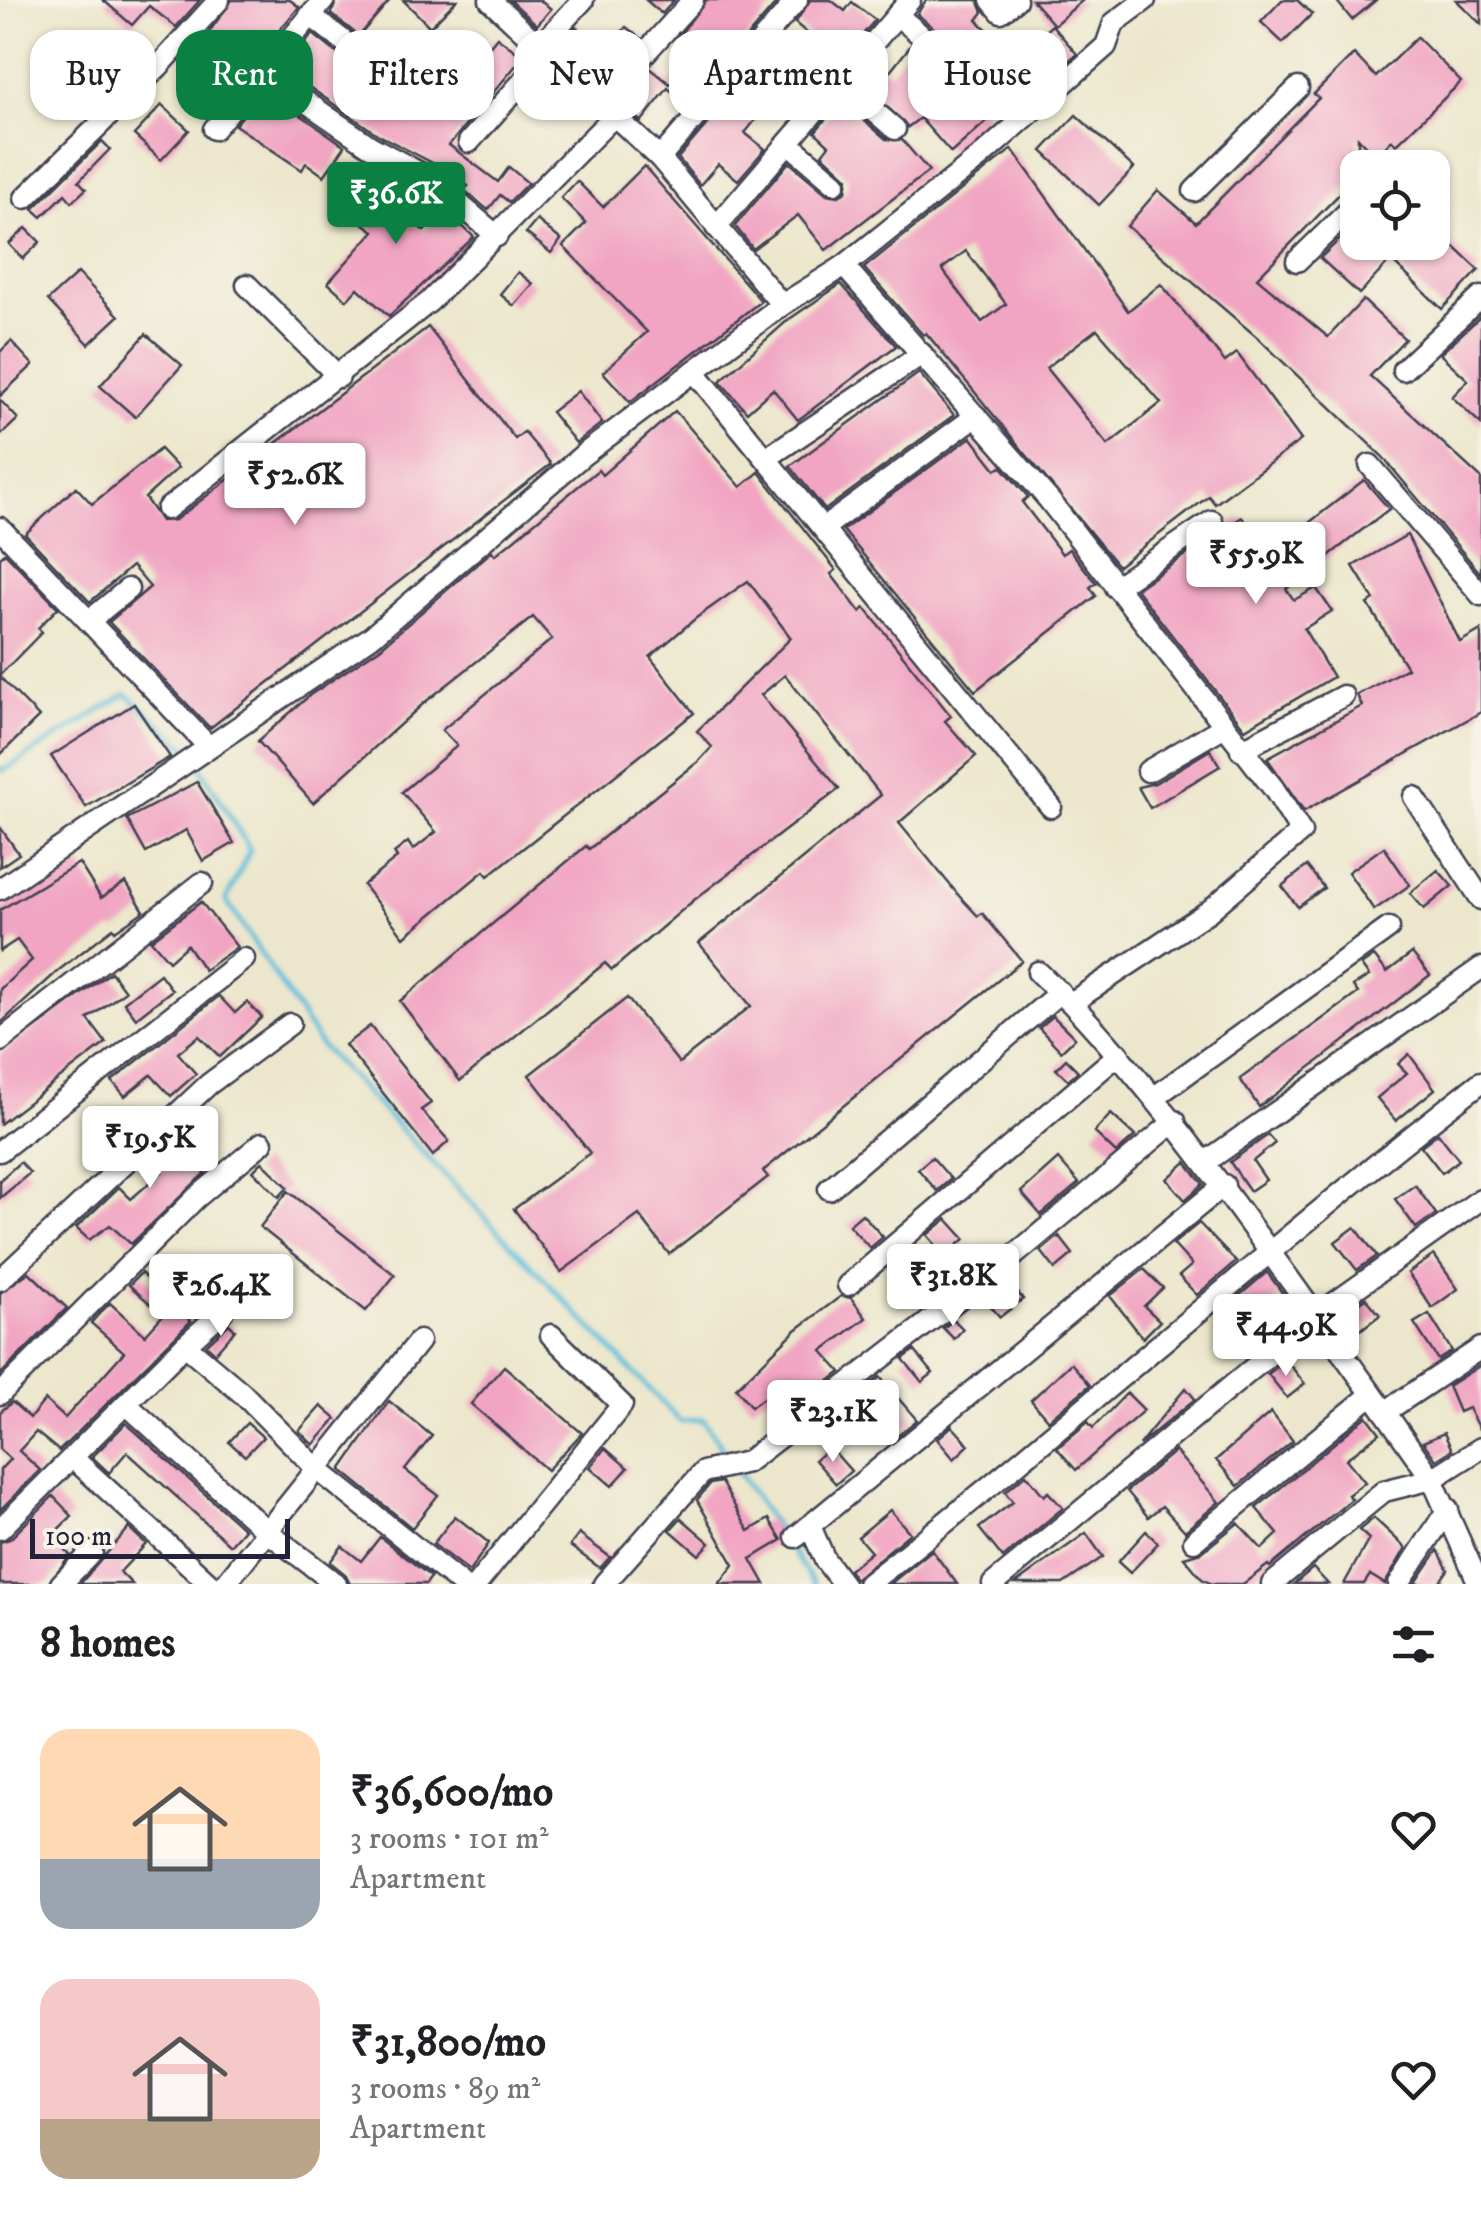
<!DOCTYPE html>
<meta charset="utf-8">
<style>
:root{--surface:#fff;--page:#f2f2f2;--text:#202124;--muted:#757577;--accent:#0b8043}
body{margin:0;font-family:"IM FELL DW Pica",serif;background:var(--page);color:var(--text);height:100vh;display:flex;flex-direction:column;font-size:38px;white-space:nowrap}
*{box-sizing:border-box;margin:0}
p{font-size:32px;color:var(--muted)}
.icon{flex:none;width:55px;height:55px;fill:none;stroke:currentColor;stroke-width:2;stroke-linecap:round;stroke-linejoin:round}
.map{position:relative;height:1584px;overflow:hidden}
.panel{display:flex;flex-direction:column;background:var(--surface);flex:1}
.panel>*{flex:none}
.banner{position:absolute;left:30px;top:30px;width:1422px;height:90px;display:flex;gap:20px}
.buttons{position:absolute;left:1340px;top:150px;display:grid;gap:20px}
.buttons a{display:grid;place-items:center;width:110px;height:110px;border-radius:20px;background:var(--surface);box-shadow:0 2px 8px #0004;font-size:50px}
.scale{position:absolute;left:30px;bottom:25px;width:260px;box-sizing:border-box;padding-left:10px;border:5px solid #22223b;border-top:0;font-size:28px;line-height:35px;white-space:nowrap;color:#22223b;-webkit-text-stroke:8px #f7f3e8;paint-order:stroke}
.price{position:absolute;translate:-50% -85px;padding:0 22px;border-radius:10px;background:#fff;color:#222;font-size:32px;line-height:65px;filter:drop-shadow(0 2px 5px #0008)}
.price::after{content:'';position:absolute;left:50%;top:60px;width:30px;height:22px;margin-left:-15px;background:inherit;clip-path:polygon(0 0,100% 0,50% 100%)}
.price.current{background:var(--accent);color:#fff}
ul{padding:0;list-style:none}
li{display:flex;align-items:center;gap:30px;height:250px;padding:0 40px}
li span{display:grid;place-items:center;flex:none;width:280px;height:200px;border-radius:30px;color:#555}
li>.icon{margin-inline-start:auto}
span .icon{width:120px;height:120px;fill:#fffc;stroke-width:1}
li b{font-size:42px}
h2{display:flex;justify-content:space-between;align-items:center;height:120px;padding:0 40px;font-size:42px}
.chip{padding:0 35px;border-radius:30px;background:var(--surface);box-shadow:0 2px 8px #0004;font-size:35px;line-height:90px}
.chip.current{background:var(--accent);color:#fff}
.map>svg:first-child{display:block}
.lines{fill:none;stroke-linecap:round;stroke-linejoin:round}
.stream{stroke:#5dbedb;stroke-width:5}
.building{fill:#f1a5c2;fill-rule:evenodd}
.minor-casing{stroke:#404051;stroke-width:25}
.minor{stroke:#fff;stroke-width:20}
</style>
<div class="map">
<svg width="1481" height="1584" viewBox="0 0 1481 1584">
<rect width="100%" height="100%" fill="#f7f3e8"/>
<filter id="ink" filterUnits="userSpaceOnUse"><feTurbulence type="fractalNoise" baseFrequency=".01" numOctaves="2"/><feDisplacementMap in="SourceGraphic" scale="20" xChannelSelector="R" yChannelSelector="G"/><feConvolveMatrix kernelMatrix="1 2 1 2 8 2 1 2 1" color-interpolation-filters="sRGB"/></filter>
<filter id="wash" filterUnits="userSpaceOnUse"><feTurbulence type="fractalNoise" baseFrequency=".0048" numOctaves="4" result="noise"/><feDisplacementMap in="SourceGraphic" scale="40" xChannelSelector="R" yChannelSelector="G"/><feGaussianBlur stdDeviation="2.25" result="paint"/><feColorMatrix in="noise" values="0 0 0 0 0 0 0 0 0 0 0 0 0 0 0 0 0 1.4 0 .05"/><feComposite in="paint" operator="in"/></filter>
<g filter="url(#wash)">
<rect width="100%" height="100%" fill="#ece7cc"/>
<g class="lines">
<!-- stream -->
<g class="stream">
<path d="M197,761L250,850L226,900L321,1046L680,1421L703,1419L731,1461"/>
<path d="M0,768L3,771L126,694L192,752"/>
<path d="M737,1470L814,1584"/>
</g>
</g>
<g id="blocks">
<!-- building -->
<g class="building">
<path d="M103,0H200L176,27L149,6L132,25Z"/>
<path d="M232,0H290L299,7L221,99L193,73L219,41L209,32Z"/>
<path d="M337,0H390L359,36L331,14Z"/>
<path d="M403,0H457L430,27Z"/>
<path d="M510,0H540L551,9L537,25Z"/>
<path d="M646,0H674L662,14Z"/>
<path d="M706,0H779L688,105L668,88L641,122L620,102L650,68L670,84L697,50L679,36Z"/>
<path d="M810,0H831L845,11L852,2L875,20L816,89L794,71L818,42L795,23Z"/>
<path d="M926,0H978L983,12L977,20L1006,48L1014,40L1024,50L1052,25L1077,54L1061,67L1057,63L1000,111L990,102L981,109L989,119L951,153L920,118L908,127L859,80L875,62L889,73L911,45L940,67L954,62L953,44L917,14Z"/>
<path d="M1032,0H1083L1054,25Z"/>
<path d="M1282,0H1297L1312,14L1283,43L1261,22Z"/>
<path d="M1336,0H1376L1352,20Z"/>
<path d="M1456,0H1481V24Z"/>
<path d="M576,27L606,51L626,27L640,38L600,83L559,46Z"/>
<path d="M313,34L415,116L432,95L442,104L497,37L523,57L449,145L498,182L509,167L528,183L509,202L500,195L488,210L464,190L468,186L446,170L377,134L283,69Z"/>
<path d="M1417,37L1461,82L1396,145L1392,140L1376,157L1358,138V175L1257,278L1328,337L1363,300L1405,339L1370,376L1481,478V574L1382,456L1258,338L1127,226L1158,190L1196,223L1319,98L1314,94L1354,54L1376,77Z"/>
<path d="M759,64L784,84L745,133L765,149L738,180L718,164L700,185L678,158Z"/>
<path d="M265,90L345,146L324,176L306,163L302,170L235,125Z"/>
<path d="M841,101L886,139L902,140L929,171L826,250L798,215L753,249L735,226L789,162L827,194L839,196L846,191L848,178L822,154L829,145L815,132Z"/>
<path d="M162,105L189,130L161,160L134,135Z"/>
<path d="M1076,115L1134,168L1099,205L1042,151Z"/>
<path d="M102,141L110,149L79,181L86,189L72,202L65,194L42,217L33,209Z"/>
<path d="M1012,149L1128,311L1161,284L1225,362L1237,353L1301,440L1215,504L1209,496L1118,566L926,333L923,335L864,268ZM966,251L1006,304L982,322L942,269ZM1097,329L1161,403L1108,445L1046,368Z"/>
<path d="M371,162L409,183L392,204L424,231L445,210L474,237L389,316L358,288L347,300L328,283L374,231L356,218L374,195L356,181Z"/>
<path d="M644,166L761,301L630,402L603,372L647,332L563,246L586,223L561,198L577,181L603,207Z"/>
<path d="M537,220L561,240L551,253L526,233Z"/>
<path d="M1358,222V242H1432V226L1479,270L1442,309L1391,260L1359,294L1320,258Z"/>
<path d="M26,228L40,242L23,259L9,244Z"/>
<path d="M518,272L533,284L514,306L500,294Z"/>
<path d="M78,273L119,316L89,344L48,300Z"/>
<path d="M841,284L896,346L798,420L773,389L747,412L720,381L788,320Z"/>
<path d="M1481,316V424L1452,397L1468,380L1440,354Z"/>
<path d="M428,327L515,439L524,432L551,464L210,728L109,622L150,587L132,566L90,602L25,534L76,487L92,504L160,449L178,468L145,498L161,521L175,520Z"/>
<path d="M146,334L182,365L135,417L100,386Z"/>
<path d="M11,341L33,365L0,396V352Z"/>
<path d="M919,373L954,415L825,510L790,466Z"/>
<path d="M578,391L602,423L576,443L551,412Z"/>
<path d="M0,400L18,419L0,436Z"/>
<path d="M675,411L741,487L759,472L836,570L831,574L860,612L865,608L951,716L945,721L976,756L899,823L960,897L978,916L982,913L1022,961L763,1171L768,1177L669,1254L639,1215L561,1272L514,1209L590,1153L529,1075L627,998L679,1063L751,1006L699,943L881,795L785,675L761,695L839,789L694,900L612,970L605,963L460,1081L400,1001L586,846L589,849L699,761L712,747L697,731L791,638L748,581L696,618L650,657L694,713L488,876L484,871L404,937L363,885L397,858L394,853L408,842L413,850L436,832L402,792L457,746L442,730L552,639L533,617L424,703L313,803L258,741L310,695L380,648L492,551L495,555L598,470L602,475Z"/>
<path d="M971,437L996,469L1002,467L1028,497L1022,502L1062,554L1069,549L1096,583L1090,587L1096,596L975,691L843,530Z"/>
<path d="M1364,480L1389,509L1286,589L1294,600L1316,588L1332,611L1304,629L1333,677L1245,729L1136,589L1242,517L1265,557Z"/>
<path d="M1407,535L1460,642L1481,630V712L1304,811L1267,758L1362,706L1357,695L1407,668L1368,604L1374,600L1353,566Z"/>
<path d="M5,553L58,608L38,628L42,632L0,675V557Z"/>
<path d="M0,677L39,717L0,755Z"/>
<path d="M134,704L170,757L86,807L51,756Z"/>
<path d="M1210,750L1220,766L1150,808L1138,787L1155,783Z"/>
<path d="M197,782L234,843L203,861L186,830L146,853L127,819Z"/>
<path d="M0,827L19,854L0,867Z"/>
<path d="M1384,847L1410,885L1374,910L1348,872Z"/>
<path d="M79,863L101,898L126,882L144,911L115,931L113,928L59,970L0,1024V989L32,960L17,940L0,951V910Z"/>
<path d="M1307,866L1324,888L1298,907L1282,886Z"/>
<path d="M1438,870L1452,886L1424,909L1410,893Z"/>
<path d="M201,902L237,947L204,970L187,945L169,961L151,940Z"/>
<path d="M1412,953L1430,975L1259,1107L1240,1079L1358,993L1353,986L1369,976L1361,965L1374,956L1387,972Z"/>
<path d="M111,972L125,991L88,1019L106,1043L0,1124V1054Z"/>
<path d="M160,974L172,990L136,1018L124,1002Z"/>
<path d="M219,996L235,1013L247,1002L262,1017L220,1057L199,1036L178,1053L196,1074L171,1096L151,1075L125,1096L112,1081Z"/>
<path d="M1053,1016L1075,1038L1061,1051L1039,1028Z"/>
<path d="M370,1026L431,1103L421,1110L449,1141L433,1156L345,1045Z"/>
<path d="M1409,1054L1435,1089L1396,1121L1377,1098L1407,1073L1398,1064Z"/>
<path d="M1066,1059L1078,1071L1068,1080L1056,1069Z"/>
<path d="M1111,1114L1135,1136L1116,1153L1094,1132Z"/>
<path d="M189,1121L204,1135L187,1154L205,1173L131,1244L110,1225L89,1240L76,1228L119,1187L131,1199L162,1172L149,1159Z"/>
<path d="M1438,1133L1459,1160L1442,1173L1421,1146Z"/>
<path d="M1268,1135L1275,1143L1253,1161L1266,1180L1250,1191L1230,1162Z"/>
<path d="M932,1157L951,1179L937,1191L918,1169Z"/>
<path d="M1058,1159L1079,1183L1041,1215L1021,1192Z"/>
<path d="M20,1162L30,1173L0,1198V1180Z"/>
<path d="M262,1162L288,1187L279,1197L253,1171Z"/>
<path d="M1186,1162L1203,1184L1185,1200L1167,1179Z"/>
<path d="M1415,1185L1436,1214L1416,1228L1395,1199Z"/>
<path d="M288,1191L395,1275L366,1311L260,1227Z"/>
<path d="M862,1214L883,1237L870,1248L849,1225Z"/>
<path d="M947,1219L965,1239L903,1292L894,1282L935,1244L927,1235Z"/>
<path d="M1199,1223L1236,1262L1197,1295L1179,1276L1192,1265L1173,1244Z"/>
<path d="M1355,1227L1377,1256L1357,1270L1335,1242Z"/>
<path d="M1059,1236L1073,1254L1055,1269L1041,1251Z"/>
<path d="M1434,1255L1458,1289L1432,1308L1408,1273Z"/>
<path d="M1144,1269L1163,1288L1144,1306L1160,1321L1143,1338L1110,1296Z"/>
<path d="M29,1272L67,1308L0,1375V1293Z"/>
<path d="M1267,1272L1283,1294L1250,1321L1233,1301Z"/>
<path d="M141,1273L191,1321L59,1451L36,1432L19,1451L40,1470L0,1510V1470L10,1459L0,1450V1412L12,1402L30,1418L45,1400L65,1418L124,1352L91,1323L99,1314L110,1303L145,1335L163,1315L129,1285Z"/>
<path d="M1007,1279L1023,1299L1000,1317L983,1297Z"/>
<path d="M841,1296L851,1298L866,1318L822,1351L841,1372L783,1417L766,1396L751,1407L736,1388L796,1330Z"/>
<path d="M1366,1298L1380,1315L1350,1338L1335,1319Z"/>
<path d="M1429,1314L1452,1351L1438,1360L1414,1323Z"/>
<path d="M954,1320L963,1329L954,1339L943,1328Z"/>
<path d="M229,1324L235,1330L215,1353L206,1345Z"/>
<path d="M914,1350L933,1373L922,1382L903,1359Z"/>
<path d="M1286,1360L1305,1384L1287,1398L1268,1374Z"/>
<path d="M1071,1363L1090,1385L1048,1420L1031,1400Z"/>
<path d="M1481,1365V1433L1468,1408L1459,1412L1448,1386Z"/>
<path d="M504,1366L582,1433L547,1470L471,1404Z"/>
<path d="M880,1377L917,1420L891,1441L870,1416L844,1439L827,1420Z"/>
<path d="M1186,1388L1195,1399L1139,1445L1149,1432Z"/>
<path d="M1127,1393L1144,1410L1076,1470L1057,1448L1088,1422L1093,1428Z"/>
<path d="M389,1401L432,1436L405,1470L438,1495L412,1528L341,1470Z"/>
<path d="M321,1406L336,1419L313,1445L299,1431Z"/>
<path d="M1271,1412L1293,1441L1238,1486L1216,1460Z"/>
<path d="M1367,1416L1380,1433L1346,1459L1365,1482L1348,1495L1352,1499L1270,1567L1268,1565L1243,1584H1212L1202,1579L1184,1557L1202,1552L1238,1523L1262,1549L1278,1534L1256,1508Z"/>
<path d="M126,1423L244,1529L230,1545L127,1452L109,1473L92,1457Z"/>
<path d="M247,1423L263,1437L245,1456L229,1442Z"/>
<path d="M952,1426L969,1445L954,1459L937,1439Z"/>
<path d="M1444,1433L1452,1450L1436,1460L1423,1442Z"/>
<path d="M830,1447L851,1471L836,1484L815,1460Z"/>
<path d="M605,1448L628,1468L612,1486L590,1467Z"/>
<path d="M1175,1451L1219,1502L1185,1531L1162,1506L1148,1517L1127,1491Z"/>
<path d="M1026,1474L1044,1496L1048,1492L1063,1508L1003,1558L979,1528L1013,1502L1005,1492Z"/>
<path d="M721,1482L749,1531L769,1519L782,1540L751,1559L765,1584H719L734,1565L697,1500L710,1484Z"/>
<path d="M53,1496L72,1516L51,1536L70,1555L48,1584H0V1542L10,1539Z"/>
<path d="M890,1510L910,1533L855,1579L849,1570L871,1552L858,1537Z"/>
<path d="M455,1516L489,1543L469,1572L433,1544Z"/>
<path d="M681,1518L710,1543L699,1555L670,1530Z"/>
<path d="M1374,1518L1406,1548L1385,1584L1370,1575L1364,1584H1344L1369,1539L1359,1530Z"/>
<path d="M129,1528L146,1544L120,1572L132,1584H80Z"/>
<path d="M1146,1531L1158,1543L1130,1573L1118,1562Z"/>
<path d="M1086,1533L1103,1557L1063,1584H1015Z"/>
<path d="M579,1534L610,1557L600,1568L570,1546Z"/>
<path d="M380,1537L431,1577L426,1584H350L345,1574L330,1562L342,1546L361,1561Z"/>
<path d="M932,1550L957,1584H890Z"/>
<path d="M1438,1550L1448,1570L1438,1584H1415Z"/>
<path d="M1313,1568L1328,1584H1294Z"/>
</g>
</g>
</g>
<g filter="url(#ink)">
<use href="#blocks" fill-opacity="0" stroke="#404051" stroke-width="2.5"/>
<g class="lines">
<defs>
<g id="minor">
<path d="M490,0L660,158L782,305"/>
<path d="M991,0L1001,12L1016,0"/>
<path d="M310,15L412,94"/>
<path d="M897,15L943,54"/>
<path d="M540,46L583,0"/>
<path d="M264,73L370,146L429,178L497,236"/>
<path d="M840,82L895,129"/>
<path d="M601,102L693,0"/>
<path d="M214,129L324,0"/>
<path d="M469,142L548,53"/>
<path d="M788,143L835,183"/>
<path d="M660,158L797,0"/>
<path d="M1194,191L1298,88"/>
<path d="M25,198L158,67L219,0"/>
<path d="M716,227L910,0"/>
<path d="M1297,261L1358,202"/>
<path d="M844,266L1049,500L1274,789L1301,832L1209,911L1071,1003C1190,1130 1282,1272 1385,1412"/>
<path d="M247,285L339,377"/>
<path d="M1403,370L1481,297"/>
<path d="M694,371L1051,807"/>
<path d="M768,457L922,354"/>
<path d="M1370,465L1481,595"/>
<path d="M167,509L429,302L615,115"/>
<path d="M825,527L976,416"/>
<path d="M0,528L207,745"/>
<path d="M1115,587L1212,521"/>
<path d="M89,621L128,589"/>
<path d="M1241,750L1343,696"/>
<path d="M1148,771L1223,727"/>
<path d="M1414,797L1481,899"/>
<path d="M0,889L371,637L583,455L782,305L844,266L979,158L1106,46L1114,23L1145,0"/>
<path d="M1038,972L1066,999"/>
<path d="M0,1041L202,883"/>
<path d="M1156,1096L1389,928"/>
<path d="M0,1151L244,959"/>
<path d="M1207,1161L1481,968"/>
<path d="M829,1189L1060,992"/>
<path d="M0,1280L209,1084L290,1024"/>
<path d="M848,1285L1119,1054"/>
<path d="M185,1345L222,1312"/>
<path d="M0,1394L196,1198L262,1143"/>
<path d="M126,1404L268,1532L336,1584"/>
<path d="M73,1458L210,1584"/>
<path d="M810,1526L825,1560L843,1584"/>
<path d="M0,1529L185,1345L242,1393L317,1469L461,1584"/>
<path d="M796,1537L1224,1185"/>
<path d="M1194,1541L1372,1394"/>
<path d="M61,1584L92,1552"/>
<path d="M225,1584L419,1341"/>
<path d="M477,1584L622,1405L551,1335"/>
<path d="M604,1584L703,1472L747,1462L1005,1263L1175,1121"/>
<path d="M868,1584C1076,1421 1272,1243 1481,1082"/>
<path d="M993,1584L1315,1317L1481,1199"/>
<path d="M1272,1584L1384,1491L1432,1479L1481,1448"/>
<path d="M1399,1584L1448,1509"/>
<path d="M1479,1584L1432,1479L1385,1412L1481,1348"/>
</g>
</defs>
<!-- minor casing -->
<use href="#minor" class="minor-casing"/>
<!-- minor -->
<use href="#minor" class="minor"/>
</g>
</g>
</svg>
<div class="buttons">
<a><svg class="icon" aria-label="locate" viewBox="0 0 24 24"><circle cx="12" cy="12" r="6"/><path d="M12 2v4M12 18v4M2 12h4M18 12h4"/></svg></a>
</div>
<div class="scale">100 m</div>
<b class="price current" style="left:396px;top:247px">₹36.6K</b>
<b class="price" style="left:295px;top:528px">₹52.6K</b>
<b class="price" style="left:1256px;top:607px">₹55.9K</b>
<b class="price" style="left:150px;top:1191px">₹19.5K</b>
<b class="price" style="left:953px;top:1329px">₹31.8K</b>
<b class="price" style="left:221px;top:1339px">₹26.4K</b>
<b class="price" style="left:1286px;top:1379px">₹44.9K</b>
<b class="price" style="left:833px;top:1465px">₹23.1K</b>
<div class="banner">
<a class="chip">Buy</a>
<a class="chip current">Rent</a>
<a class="chip">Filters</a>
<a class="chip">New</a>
<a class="chip">Apartment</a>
<a class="chip">House</a>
</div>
</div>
<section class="panel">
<h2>8 homes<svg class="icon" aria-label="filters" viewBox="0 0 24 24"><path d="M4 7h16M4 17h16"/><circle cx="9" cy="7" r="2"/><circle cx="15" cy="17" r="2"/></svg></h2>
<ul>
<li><span style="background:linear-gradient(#ffd9b3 65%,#9aa5b1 0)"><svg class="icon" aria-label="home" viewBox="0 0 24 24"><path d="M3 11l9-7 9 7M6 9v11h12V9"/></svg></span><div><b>₹36,600/mo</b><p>3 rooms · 101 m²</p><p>Apartment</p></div><svg class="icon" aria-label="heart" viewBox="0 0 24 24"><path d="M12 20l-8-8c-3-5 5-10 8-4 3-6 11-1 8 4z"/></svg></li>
<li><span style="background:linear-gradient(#f6c9c9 70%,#b9a48a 0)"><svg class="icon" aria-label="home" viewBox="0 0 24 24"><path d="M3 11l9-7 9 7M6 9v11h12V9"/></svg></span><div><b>₹31,800/mo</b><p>3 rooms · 89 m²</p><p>Apartment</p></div><svg class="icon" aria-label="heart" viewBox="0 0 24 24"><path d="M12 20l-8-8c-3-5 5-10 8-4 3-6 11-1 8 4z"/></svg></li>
</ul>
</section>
